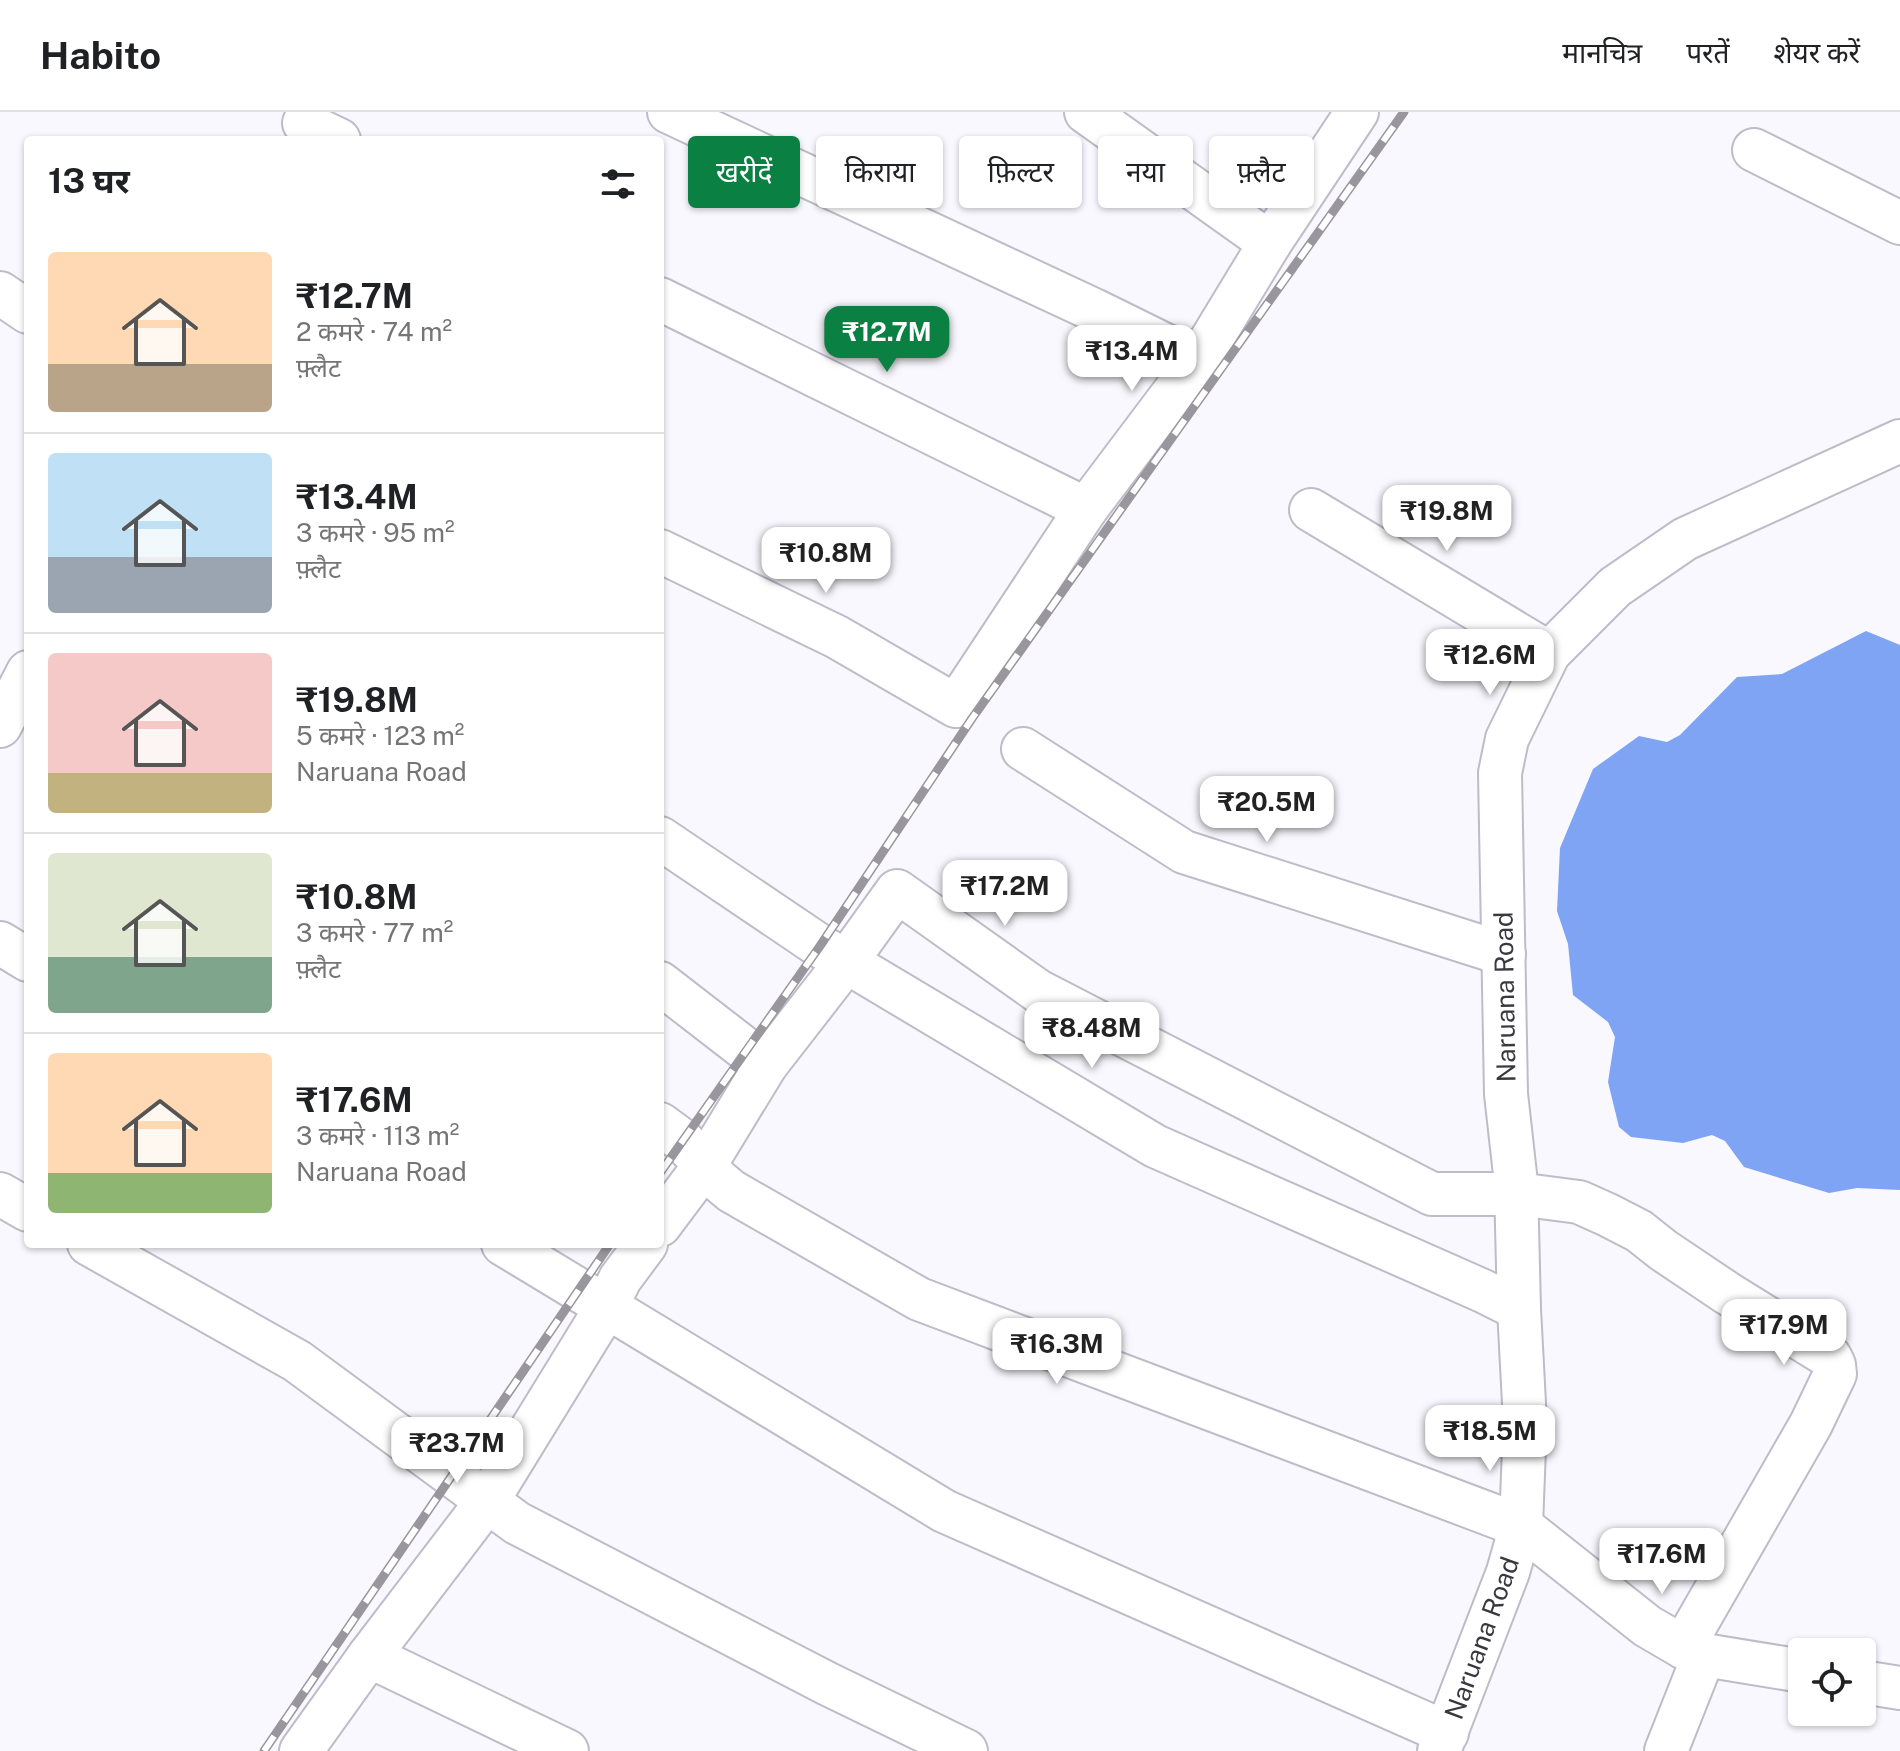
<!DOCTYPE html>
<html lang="hi">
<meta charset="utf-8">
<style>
:root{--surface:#fff;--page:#f6f6f6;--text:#202124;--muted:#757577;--line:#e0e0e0;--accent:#0b8043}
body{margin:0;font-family:"Public Sans","Noto Sans Devanagari",sans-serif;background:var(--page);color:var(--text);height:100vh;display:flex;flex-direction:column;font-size:30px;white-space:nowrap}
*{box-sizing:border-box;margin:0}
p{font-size:26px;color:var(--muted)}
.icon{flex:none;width:44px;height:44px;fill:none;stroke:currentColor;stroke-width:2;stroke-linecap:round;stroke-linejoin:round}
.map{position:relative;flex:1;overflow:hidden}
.sheet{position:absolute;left:24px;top:24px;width:640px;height:1112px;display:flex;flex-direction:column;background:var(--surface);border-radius:8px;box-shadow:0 2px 6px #0004}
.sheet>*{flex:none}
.hud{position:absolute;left:688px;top:24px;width:760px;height:72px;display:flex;gap:16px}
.tools{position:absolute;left:1788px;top:1526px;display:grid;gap:16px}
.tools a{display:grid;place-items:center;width:88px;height:88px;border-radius:8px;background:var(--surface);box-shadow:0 2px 6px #0004;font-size:40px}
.price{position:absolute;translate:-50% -68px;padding:0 18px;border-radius:16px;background:#fff;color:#222;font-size:26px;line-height:52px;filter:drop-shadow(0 2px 4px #0008)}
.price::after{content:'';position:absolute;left:50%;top:48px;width:24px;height:18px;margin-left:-12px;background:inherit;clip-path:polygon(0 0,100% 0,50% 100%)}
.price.selected{background:var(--accent);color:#fff}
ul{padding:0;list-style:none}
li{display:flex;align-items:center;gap:24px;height:200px;padding:0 24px}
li+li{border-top:2px solid var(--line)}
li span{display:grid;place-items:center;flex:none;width:224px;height:160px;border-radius:8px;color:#555}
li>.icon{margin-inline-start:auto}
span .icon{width:96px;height:96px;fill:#fffc;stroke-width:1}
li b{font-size:34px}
h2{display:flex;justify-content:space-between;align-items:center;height:96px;padding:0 24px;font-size:34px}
.tag{padding:0 28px;border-radius:8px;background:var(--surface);box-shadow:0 2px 6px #0004;font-size:28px;line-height:72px}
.tag.selected{background:var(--accent);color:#fff}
header{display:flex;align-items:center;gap:48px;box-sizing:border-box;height:112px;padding:0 40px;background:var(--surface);border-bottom:2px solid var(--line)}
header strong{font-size:38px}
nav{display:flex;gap:44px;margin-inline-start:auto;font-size:28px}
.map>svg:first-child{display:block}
.water{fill:#7ea4f3}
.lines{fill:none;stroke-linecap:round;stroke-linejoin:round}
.minor-casing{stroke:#bfbbc9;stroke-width:46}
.minor{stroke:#fff;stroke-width:42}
.rail-casing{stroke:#99979d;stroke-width:9}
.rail{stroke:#fff;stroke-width:6;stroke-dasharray:18;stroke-linecap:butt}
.labels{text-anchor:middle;stroke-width:6;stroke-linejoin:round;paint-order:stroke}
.street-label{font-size:26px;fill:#3a383e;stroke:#fff}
</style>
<header>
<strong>Habito</strong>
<nav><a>मानचित्र</a><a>परतें</a><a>शेयर करें</a></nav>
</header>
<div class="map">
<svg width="1900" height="1639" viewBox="0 0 1900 1639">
<rect width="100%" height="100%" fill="#f9f8fe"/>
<!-- water -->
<path class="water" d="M1866,519L1900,533V1078L1857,1076L1829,1081L1744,1055L1725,1029L1712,1023L1683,1031L1631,1025L1619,1015L1608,970L1615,925L1608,910L1573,883L1568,832L1557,799L1560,736L1593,657L1639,624L1667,630L1680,623L1737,565L1782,562Z"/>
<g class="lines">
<defs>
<g id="minor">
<path d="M669,0L1094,198L1167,234L1202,243"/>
<path d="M1086,0L1270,131"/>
<path d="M304,11L339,28"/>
<path d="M1754,38L1900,111"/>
<path d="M0,181L28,200"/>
<path d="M660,187L1086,397"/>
<path d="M1311,398L1549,541"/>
<path d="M660,439L837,525L956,594L1086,397L1202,243L1270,131L1357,0"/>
<path d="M0,614L28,560"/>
<path d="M1023,637L1184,740L1504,842"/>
<path d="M660,726L820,834L1155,1034L1483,1179L1519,1197"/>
<path d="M0,831L28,848"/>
<path d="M660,871L766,953"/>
<path d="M660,1012L683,1029L718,1068L731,1079L919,1187L1521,1414L1647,1514L1683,1535L1704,1543L1802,1559"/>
<path d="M0,1082L28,1098"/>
<path d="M660,1113L705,1053L766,953L846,850L897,779L1038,879L1432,1082H1517L1579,1090L1608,1103L1639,1119L1663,1138L1727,1181L1830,1245L1834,1253L1835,1262L1811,1312L1683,1535"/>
<path d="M89,1132L297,1249L517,1411L828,1572L966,1639"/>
<path d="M503,1132L944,1399L1447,1621"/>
<path d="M369,1544L567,1639"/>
<path d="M1862,1570L1900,1576"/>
<path d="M301,1639L369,1544L488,1388L606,1196L620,1167L646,1132"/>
<path d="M1439,1639L1508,1460L1521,1414L1525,1310L1519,1197L1516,1071L1506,982L1500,661L1507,627L1549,541L1615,475L1685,427L1900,329"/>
<path d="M1666,1639L1704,1543"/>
</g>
</defs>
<!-- minor casing -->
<use href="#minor" class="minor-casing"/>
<!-- minor -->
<use href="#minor" class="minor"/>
<defs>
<g id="rail">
<path d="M660,1061L820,834L973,605L1404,0"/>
<path d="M264,1639L610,1132"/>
</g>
</defs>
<!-- rail casing -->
<use href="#rail" class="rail-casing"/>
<!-- rail -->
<use href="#rail" class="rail"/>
</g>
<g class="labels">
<!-- street labels -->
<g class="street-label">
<text transform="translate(1505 885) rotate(-91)" y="9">Naruana Road</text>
<text transform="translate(1482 1526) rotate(-70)" y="9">Naruana Road</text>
</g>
</g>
</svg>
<div class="tools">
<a><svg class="icon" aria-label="locate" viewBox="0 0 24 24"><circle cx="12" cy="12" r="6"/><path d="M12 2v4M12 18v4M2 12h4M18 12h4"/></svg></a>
</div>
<b class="price selected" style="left:887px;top:262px">₹12.7M</b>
<b class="price" style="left:1132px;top:281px">₹13.4M</b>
<b class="price" style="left:1447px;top:441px">₹19.8M</b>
<b class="price" style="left:826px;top:483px">₹10.8M</b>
<b class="price" style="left:1490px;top:585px">₹12.6M</b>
<b class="price" style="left:1267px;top:732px">₹20.5M</b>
<b class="price" style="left:1005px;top:816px">₹17.2M</b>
<b class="price" style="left:1092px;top:958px">₹8.48M</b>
<b class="price" style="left:1784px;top:1255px">₹17.9M</b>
<b class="price" style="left:1057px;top:1274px">₹16.3M</b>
<b class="price" style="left:1490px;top:1361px">₹18.5M</b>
<b class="price" style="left:457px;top:1373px">₹23.7M</b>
<b class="price" style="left:1662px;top:1484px">₹17.6M</b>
<div class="hud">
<a class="tag selected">खरीदें</a>
<a class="tag">किराया</a>
<a class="tag">फ़िल्टर</a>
<a class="tag">नया</a>
<a class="tag">फ़्लैट</a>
</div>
<section class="sheet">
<h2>13 घर<svg class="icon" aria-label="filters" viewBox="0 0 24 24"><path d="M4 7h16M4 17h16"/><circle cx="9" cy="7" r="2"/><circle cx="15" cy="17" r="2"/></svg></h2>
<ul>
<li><span style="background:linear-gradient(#ffd9b3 70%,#b9a48a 0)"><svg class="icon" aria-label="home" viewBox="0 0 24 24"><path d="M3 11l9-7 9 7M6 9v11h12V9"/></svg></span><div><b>₹12.7M</b><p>2 कमरे · 74 m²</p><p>फ़्लैट</p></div></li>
<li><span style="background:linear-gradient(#bfe0f5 65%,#9aa5b1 0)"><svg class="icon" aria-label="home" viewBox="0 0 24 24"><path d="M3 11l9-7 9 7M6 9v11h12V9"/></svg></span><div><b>₹13.4M</b><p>3 कमरे · 95 m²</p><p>फ़्लैट</p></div></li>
<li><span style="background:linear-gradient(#f6c9c9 75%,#c2b280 0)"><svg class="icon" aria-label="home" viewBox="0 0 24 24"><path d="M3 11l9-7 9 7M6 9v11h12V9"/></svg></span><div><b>₹19.8M</b><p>5 कमरे · 123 m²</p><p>Naruana Road</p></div></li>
<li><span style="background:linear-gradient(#dfe7d0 65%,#7fa58c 0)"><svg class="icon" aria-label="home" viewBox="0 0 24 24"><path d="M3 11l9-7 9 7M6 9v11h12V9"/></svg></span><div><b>₹10.8M</b><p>3 कमरे · 77 m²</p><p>फ़्लैट</p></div></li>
<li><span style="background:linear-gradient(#ffd9b3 75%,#8fb573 0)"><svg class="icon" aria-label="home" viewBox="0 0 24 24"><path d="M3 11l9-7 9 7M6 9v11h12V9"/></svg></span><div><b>₹17.6M</b><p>3 कमरे · 113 m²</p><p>Naruana Road</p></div></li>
</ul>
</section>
</div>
